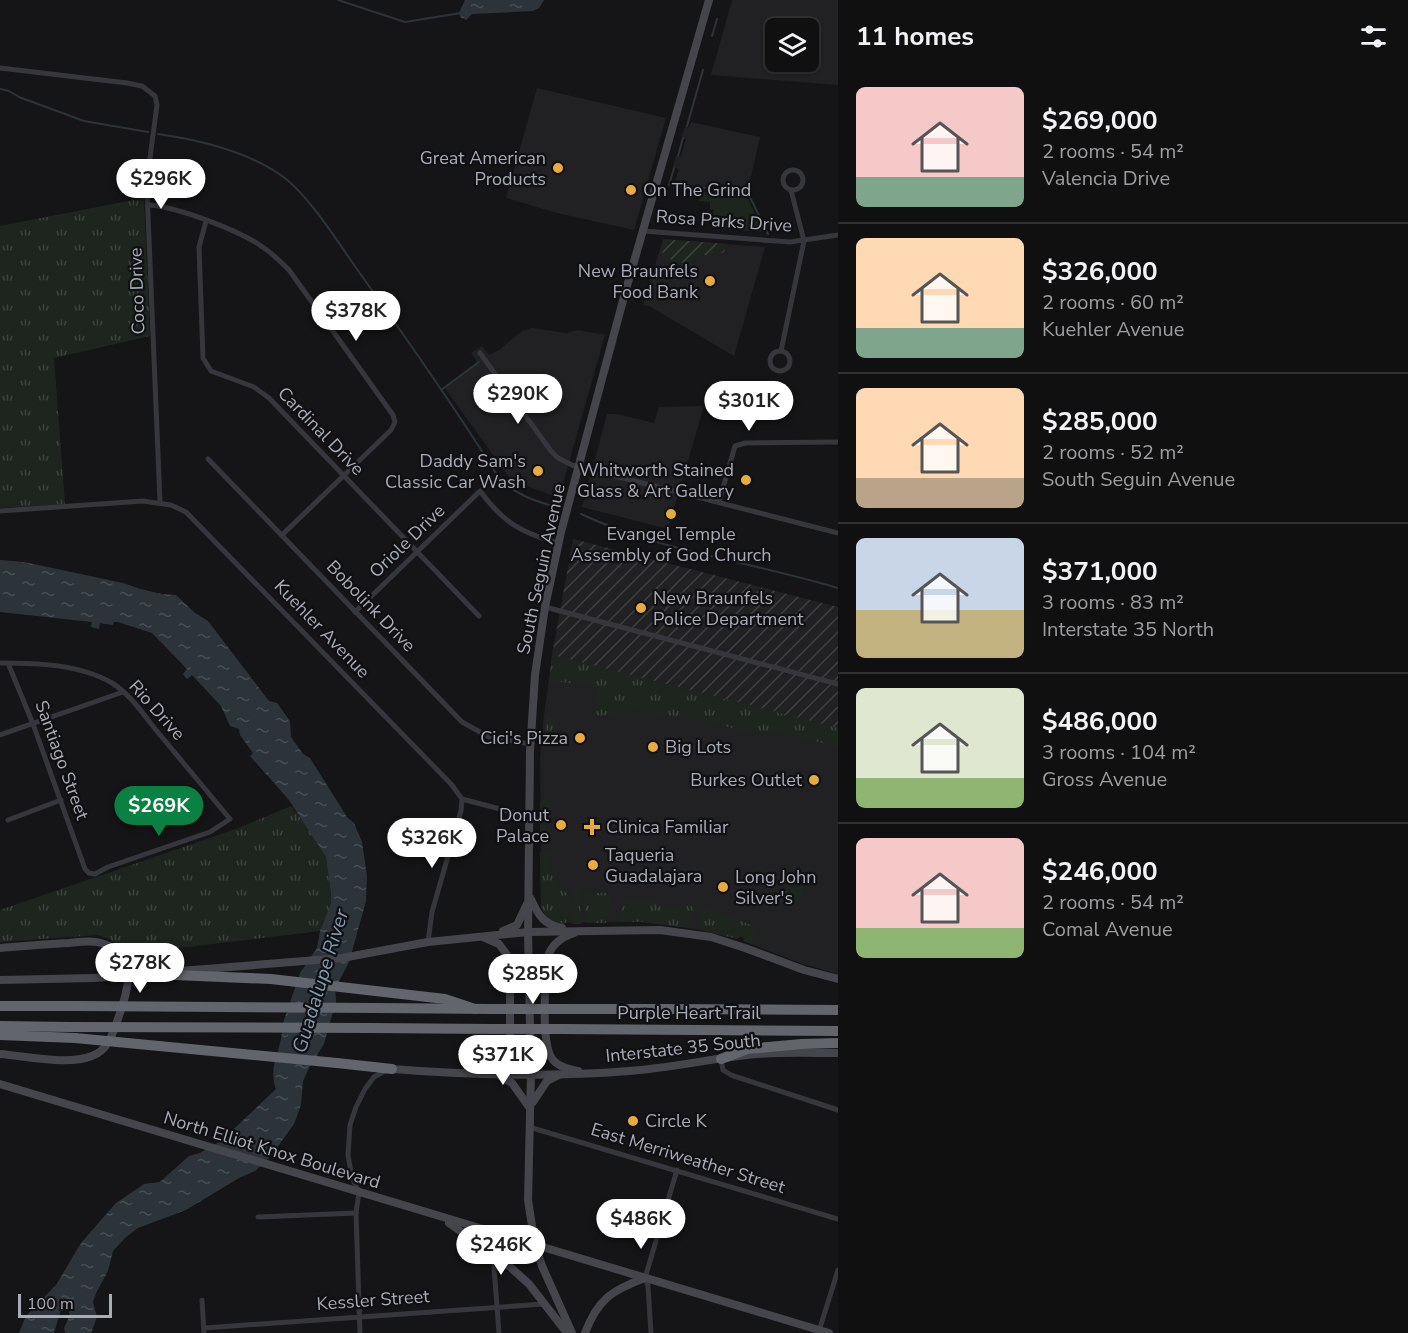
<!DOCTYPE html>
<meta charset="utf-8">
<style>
:root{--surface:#101011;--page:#19191a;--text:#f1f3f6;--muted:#9c9d9f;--line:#303031;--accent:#0b8043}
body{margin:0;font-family:"Nunito Sans",sans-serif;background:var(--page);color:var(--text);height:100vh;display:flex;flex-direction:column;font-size:22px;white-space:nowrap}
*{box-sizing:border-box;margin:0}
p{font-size:20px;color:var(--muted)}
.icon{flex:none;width:33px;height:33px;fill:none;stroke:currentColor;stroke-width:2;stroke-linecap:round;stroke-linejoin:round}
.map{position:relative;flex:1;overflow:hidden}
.panel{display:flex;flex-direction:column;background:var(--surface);width:570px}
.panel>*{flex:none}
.controls{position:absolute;left:765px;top:18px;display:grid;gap:12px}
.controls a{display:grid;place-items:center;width:54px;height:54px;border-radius:9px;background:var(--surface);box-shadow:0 2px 4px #0004,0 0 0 2px var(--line);font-size:30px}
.scale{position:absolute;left:18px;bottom:15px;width:94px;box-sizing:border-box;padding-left:6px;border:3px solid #a8acb6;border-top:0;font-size:16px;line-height:21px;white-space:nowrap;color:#a8acb6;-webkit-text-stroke:4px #101012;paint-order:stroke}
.price{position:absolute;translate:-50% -51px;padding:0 14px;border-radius:21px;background:#fff;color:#222;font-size:20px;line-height:39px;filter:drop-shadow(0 2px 3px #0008)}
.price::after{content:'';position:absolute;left:50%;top:36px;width:18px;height:14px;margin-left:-9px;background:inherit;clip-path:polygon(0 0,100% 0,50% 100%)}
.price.current{background:var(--accent);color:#fff}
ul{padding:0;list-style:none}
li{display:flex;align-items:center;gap:18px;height:150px;padding:0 18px}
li+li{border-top:2px solid var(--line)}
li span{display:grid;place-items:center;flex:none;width:168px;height:120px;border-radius:9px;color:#555}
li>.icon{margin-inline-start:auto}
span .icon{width:72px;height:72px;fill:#fffc;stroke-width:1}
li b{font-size:26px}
h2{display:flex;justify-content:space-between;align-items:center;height:72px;padding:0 18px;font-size:26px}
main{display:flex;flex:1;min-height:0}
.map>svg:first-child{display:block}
.built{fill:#212124;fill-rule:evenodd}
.industrial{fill:url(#industrial-furrows)}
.grass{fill:url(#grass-tufts)}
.park{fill:#1e251e}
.garden{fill:url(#garden-furrows)}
.water{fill:url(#water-ripples)}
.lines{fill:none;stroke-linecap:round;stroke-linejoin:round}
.stream{stroke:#2c343a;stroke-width:2}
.minor{stroke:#36373c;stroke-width:5}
.secondary{stroke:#45464c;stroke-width:8}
.motorway{stroke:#63656c;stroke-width:10}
.secondary-bridge{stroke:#45464c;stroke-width:8}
.motorway-bridge{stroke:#63656c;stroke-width:10}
.poi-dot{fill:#e7ac3d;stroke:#101012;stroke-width:2}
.labels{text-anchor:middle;stroke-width:4.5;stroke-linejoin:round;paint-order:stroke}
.poi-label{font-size:18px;fill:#a8acb6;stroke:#101012;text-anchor:end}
.street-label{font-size:18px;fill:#a8acb6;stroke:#101012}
.water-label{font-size:20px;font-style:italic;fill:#819aaf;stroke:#101012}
</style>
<main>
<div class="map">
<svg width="838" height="1333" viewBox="0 0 838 1333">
<defs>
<pattern id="industrial-furrows" width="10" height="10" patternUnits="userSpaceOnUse" patternTransform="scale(1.5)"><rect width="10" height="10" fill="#212124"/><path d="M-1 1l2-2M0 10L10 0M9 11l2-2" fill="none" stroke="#3e3f42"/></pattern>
<pattern id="grass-tufts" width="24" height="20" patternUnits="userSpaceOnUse" patternTransform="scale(1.5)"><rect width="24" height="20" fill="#1e251e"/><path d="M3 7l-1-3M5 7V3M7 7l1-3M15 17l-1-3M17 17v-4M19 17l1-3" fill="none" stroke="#3c423c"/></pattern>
<pattern id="garden-furrows" width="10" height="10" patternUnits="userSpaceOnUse" patternTransform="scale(1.5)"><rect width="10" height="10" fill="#1e251e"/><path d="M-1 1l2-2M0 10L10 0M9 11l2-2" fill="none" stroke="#3c423c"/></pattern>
<pattern id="water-ripples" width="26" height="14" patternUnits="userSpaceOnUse" patternTransform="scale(1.5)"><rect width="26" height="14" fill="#2c343a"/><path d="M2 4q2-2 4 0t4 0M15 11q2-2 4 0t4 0" fill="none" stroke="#484f54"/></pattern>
</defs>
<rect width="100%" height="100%" fill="#151517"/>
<!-- built -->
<g class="built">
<path d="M732,0H838V85L711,75ZM776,28H808V62H776Z"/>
<path d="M537,88L666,118L634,230L557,213L506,198Z"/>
<path d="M691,122L760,137L748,190L674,184L679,169L673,167L676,156L681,157L686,139L681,137L685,126L689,127Z"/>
<path d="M663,239L765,247L734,356L649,306L643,305Z"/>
<path d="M532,328L566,333L578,330L605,335L559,498L511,480L444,387L476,363V360L471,353L482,346L489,355L499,350L522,331Z"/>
<path d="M704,406L668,529L582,507L607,414H617L654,423L659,407Z"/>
<path d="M552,655L838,728V974L803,964L743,941L744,938L740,936L738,939L702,930L642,922L555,923L541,907L540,759L543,723Z"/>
</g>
<!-- industrial -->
<path class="industrial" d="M573,539L838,607V728L552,655Z"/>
<!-- grass -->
<g class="grass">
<path d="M144,198L150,336L54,358L65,504L0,508V226Z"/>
<path d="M552,655L838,728V747L781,732H747L698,719L671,717L637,709L592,718L599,687L561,682L549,684Z"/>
<path d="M546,718L557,721L549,749L544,748Z"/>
<path d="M543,799L551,801L550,811L546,810V814L550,817V834H543L540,831V803Z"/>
<path d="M291,806L310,830L326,857L332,904L320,931L130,954L109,939L97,935L0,942V910L236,829Z"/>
<path d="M540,852H551V874L570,898L567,921L564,924L548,921L541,907Z"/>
<path d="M805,878L799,902L784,898L785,903L777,901L778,897L783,898L787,883Z"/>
<path d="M580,890L581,924H572L573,892Z"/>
<path d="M584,893H608L611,895L606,923H586Z"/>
<path d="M629,900L655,901L656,906L679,909L682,904L694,907L690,920L685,927L642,922H620L621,909Z"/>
<path d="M708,908L754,926L755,932L751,944L743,941L744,938L740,936L738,939L700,930C698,922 699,911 708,908Z"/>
</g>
<!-- park -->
<path class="park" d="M700,192L723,193V198H729L730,194L746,195L764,232L721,229L722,216L713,215L714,210L710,209V202L699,201Z"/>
<!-- garden -->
<path class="garden" d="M664,239L726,244L724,252L719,254L713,253L708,256L699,254L698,257L693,258L691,265L662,257Z"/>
<!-- water -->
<g class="water">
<path d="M465,0H544L539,8L533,11L472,14L466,20L460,17L459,13Z"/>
<path d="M0,560L24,562L123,583L140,589L162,594L176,595L195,613L208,621L269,701L277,703L290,721L291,737L303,754L310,758L347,817L354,823L362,842L367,876L366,901L349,962L335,989L336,1001L324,1044L310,1066L303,1081L301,1105L294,1124L271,1156L255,1171L239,1178L186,1210L138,1228L126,1237L113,1251L108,1271L96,1293L93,1302L97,1317L91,1333H65L64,1328L70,1315L66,1304L62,1306L54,1333H19L26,1316L56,1285L81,1243L116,1203L144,1184L160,1182L189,1156L200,1153L221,1141L276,1089C267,1065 283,1050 282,1026L300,973L317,948L320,931L331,904V894L326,857L289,800L250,756L253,753L240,735L239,729L230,726L221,706L192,675L187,679L183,674L187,669L152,633L118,622H114L113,625L100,623L99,629L91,627L92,622L0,612Z"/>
</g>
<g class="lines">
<!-- stream -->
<g class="stream">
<path d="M338,0L405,22L461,13"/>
<path d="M712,36L717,19"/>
<path d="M0,89L9,91L19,97L84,121L148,132"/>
<path d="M687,126L703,70"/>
<path d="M158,134C200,140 251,152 286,179C312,200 339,244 359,272C407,339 454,406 497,475C514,495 535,501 559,508"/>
<path d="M678,156L683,138"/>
<path d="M674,168L669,185L747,191L768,234"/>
<path d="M441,390L479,362"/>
<path d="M581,514C662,552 753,562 838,588"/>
</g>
<!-- minor -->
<g class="minor">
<path d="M0,68L127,83L142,86L155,96L157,105L148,173L147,191L160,502"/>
<circle cx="793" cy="180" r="10"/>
<path d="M149,205C178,207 241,231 264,248C273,254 281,262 289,270L393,415L395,422L391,430L282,535"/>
<path d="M206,221L199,247L203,358L211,371L254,387L269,398L479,616"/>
<path d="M643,231L790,242L838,235"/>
<path d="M781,351L804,241L791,190"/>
<circle cx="780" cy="361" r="10"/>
<path d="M480,353L551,451L558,458L572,465L838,533"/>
<path d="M208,459L462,722L489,737L530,744"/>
<path d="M719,502L735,446L745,443L838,442"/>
<path d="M0,511L143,501L171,505L186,512L452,785L462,799L461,811L432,912L428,942"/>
<path d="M545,607L838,684"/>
<path d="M355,612L480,491C503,522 521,533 558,543"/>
<path d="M0,663C36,663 80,664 112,683C130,694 143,714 156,730C181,760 205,789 230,819L210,832L108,867L95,874L89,873L85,869L33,724L8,663"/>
<path d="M0,735L123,692"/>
<path d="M462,799L530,817"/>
<path d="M8,820L61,800"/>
<path d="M721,1059L723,1070L731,1075L838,1110"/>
<path d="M529,1127L838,1219"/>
<path d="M258,1217L356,1213"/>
<path d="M493,1254L499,1333"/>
<path d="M202,1300L204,1333"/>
<path d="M204,1328L544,1304"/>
<path d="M819,1331L838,1270"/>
<path d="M360,1333L356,1213L359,1192L352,1178L348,1155L350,1125L356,1107L365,1089L374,1077L385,1071"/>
<path d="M651,1333L648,1286L645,1278L677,1170"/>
</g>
<!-- secondary -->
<g class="secondary">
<path d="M531,899C538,915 544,925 562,928"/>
<path d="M503,931L517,925L527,904"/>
<path d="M574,933C559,938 550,946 546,962C546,983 540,1045 553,1060C559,1067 569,1069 578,1071"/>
<path d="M0,948C23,946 46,944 69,943C79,942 91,940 101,943C140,953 128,989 119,1016C113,1032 109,1050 92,1056C67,1066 26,1056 0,1054"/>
<path d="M180,971L342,958L428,942L528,932L660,930L711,937L745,948L804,970L838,979"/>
<path d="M0,980L94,978"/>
<path d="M392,1069C468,1075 553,1077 629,1071C672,1068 713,1058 756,1054C783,1052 811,1053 838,1053"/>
<path d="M482,1071C498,1065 506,1059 510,1041V959L499,944L483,937"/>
<path d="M497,1074L512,1083L529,1107"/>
<path d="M0,1084L829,1333"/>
<path d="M533,1102L547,1081L559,1075"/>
<path d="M449,1223L508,1265L529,1284L567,1333"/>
<path d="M572,1333L542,1266L535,1245L528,1200L531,1073L528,932L530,752L535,675L545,607L561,532L625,293L709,0"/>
<path d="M585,1333C598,1299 612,1290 645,1278"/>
</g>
<!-- motorway -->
<g class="motorway">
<path d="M151,974L271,979L445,999L475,1009"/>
<path d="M0,1006H78"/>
<path d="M374,1008L493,1009"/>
<path d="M658,1009L838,1010"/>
<path d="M0,1026L70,1027"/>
<path d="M370,1028L492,1029"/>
<path d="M561,1029L838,1031"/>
<path d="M0,1035L75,1038"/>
<path d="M721,1059L747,1049L802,1044L838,1043"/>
<path d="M337,1063L392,1069"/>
</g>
<!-- secondary-bridge -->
<path class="secondary-bridge" d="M94,978L151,974"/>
<!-- motorway-bridge -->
<g class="motorway-bridge">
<path d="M78,1006L374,1008"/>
<path d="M493,1009H658"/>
<path d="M70,1027L370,1028"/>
<path d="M492,1029H561"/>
<path d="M75,1038L337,1063"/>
</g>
</g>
<!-- markers -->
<g class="poi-dot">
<circle cx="558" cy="168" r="6"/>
<circle cx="631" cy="190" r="6"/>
<circle cx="710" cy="281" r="6"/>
<circle cx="538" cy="471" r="6"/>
<circle cx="746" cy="480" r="6"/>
<circle cx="671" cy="514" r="6"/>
<circle cx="641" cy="608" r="6"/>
<circle cx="580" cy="738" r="6"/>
<circle cx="653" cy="747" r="6"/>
<circle cx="814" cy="780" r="6"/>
<circle cx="561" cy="825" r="6"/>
<path d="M589 818h6v6h6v6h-6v6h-6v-6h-6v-6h6z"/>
<circle cx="593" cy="865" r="6"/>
<circle cx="723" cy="887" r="6"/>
<circle cx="633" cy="1121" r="6"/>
</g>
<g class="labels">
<!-- poi labels -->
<g class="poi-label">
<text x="546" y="164">Great American<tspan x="546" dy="21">Products</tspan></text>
<text x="643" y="196" text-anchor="start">On The Grind</text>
<text x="698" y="277">New Braunfels<tspan x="698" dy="21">Food Bank</tspan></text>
<text x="526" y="467">Daddy Sam's<tspan x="526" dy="21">Classic Car Wash</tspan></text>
<text x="734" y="476">Whitworth Stained<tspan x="734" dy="21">Glass &amp; Art Gallery</tspan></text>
<text x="671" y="540" text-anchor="middle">Evangel Temple<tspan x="671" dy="21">Assembly of God Church</tspan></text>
<text x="653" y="604" text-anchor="start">New Braunfels<tspan x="653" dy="21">Police Department</tspan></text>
<text x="568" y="744">Cici's Pizza</text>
<text x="665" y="753" text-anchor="start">Big Lots</text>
<text x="802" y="786">Burkes Outlet</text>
<text x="549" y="821">Donut<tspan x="549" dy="21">Palace</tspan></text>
<text x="606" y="833" text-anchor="start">Clinica Familiar</text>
<text x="605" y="861" text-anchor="start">Taqueria<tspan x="605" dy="21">Guadalajara</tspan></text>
<text x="735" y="883" text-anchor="start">Long John<tspan x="735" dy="21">Silver's</tspan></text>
<text x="645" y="1127" text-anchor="start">Circle K</text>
</g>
<!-- street labels -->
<g class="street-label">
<text transform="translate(724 221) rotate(4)" y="6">Rosa Parks Drive</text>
<text transform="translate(137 291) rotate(-92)" y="6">Coco Drive</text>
<text transform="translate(321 431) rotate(46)" y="6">Cardinal Drive</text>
<text transform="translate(407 541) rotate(-44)" y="6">Oriole Drive</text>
<text transform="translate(541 569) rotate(-78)" y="6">South Seguin Avenue</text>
<text transform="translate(371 606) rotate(46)" y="6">Bobolink Drive</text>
<text transform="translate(322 629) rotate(46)" y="6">Kuehler Avenue</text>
<text transform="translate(157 710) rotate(48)" y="6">Rio Drive</text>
<text transform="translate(62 760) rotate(70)" y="6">Santiago Street</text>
<text x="689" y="1019">Purple Heart Trail</text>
<text transform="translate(683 1048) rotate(-6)" y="6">Interstate 35 South</text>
<text transform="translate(272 1150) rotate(17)" y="6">North Elliot Knox Boulevard</text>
<text transform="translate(688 1158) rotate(17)" y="6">East Merriweather Street</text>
<text transform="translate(373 1300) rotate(-4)" y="6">Kessler Street</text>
</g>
<!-- water labels -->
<g class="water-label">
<text transform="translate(320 981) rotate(-73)" y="7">Guadalupe River</text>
</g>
</g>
</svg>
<div class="controls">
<a><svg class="icon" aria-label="layers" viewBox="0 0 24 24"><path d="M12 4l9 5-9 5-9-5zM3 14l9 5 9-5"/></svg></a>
</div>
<div class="scale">100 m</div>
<b class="price" style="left:161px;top:210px">$296K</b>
<b class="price" style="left:356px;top:342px">$378K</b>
<b class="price" style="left:518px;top:425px">$290K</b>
<b class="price" style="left:749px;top:432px">$301K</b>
<b class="price current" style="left:159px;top:837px">$269K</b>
<b class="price" style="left:432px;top:869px">$326K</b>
<b class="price" style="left:140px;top:994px">$278K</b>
<b class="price" style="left:533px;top:1005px">$285K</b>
<b class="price" style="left:503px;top:1086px">$371K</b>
<b class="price" style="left:641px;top:1250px">$486K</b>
<b class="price" style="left:501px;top:1276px">$246K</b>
</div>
<section class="panel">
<h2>11 homes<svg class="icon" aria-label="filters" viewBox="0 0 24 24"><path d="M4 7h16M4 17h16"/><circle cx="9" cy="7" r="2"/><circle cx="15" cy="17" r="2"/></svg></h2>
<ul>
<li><span style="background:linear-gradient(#f6c9c9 75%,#7fa58c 0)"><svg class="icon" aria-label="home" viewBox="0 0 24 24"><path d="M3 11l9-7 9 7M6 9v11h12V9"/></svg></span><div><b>$269,000</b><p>2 rooms · 54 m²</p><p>Valencia Drive</p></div></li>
<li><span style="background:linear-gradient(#ffd9b3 75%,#7fa58c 0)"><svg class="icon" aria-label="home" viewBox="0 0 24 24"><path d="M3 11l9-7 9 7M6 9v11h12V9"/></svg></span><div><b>$326,000</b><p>2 rooms · 60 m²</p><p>Kuehler Avenue</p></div></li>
<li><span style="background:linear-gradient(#ffd9b3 75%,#b9a48a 0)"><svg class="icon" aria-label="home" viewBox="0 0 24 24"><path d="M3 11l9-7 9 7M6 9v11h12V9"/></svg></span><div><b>$285,000</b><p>2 rooms · 52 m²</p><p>South Seguin Avenue</p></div></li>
<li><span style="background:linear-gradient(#c9d6e8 60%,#c2b280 0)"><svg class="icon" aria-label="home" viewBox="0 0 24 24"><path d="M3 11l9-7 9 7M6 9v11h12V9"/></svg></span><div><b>$371,000</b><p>3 rooms · 83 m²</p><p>Interstate 35 North</p></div></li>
<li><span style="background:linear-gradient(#dfe7d0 75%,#8fb573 0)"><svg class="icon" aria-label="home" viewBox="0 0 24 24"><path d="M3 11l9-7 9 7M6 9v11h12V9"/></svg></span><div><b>$486,000</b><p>3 rooms · 104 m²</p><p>Gross Avenue</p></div></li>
<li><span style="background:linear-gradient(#f6c9c9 75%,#8fb573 0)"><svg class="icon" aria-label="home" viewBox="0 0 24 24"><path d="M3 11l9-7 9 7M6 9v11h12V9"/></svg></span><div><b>$246,000</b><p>2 rooms · 54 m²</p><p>Comal Avenue</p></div></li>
</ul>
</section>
</main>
